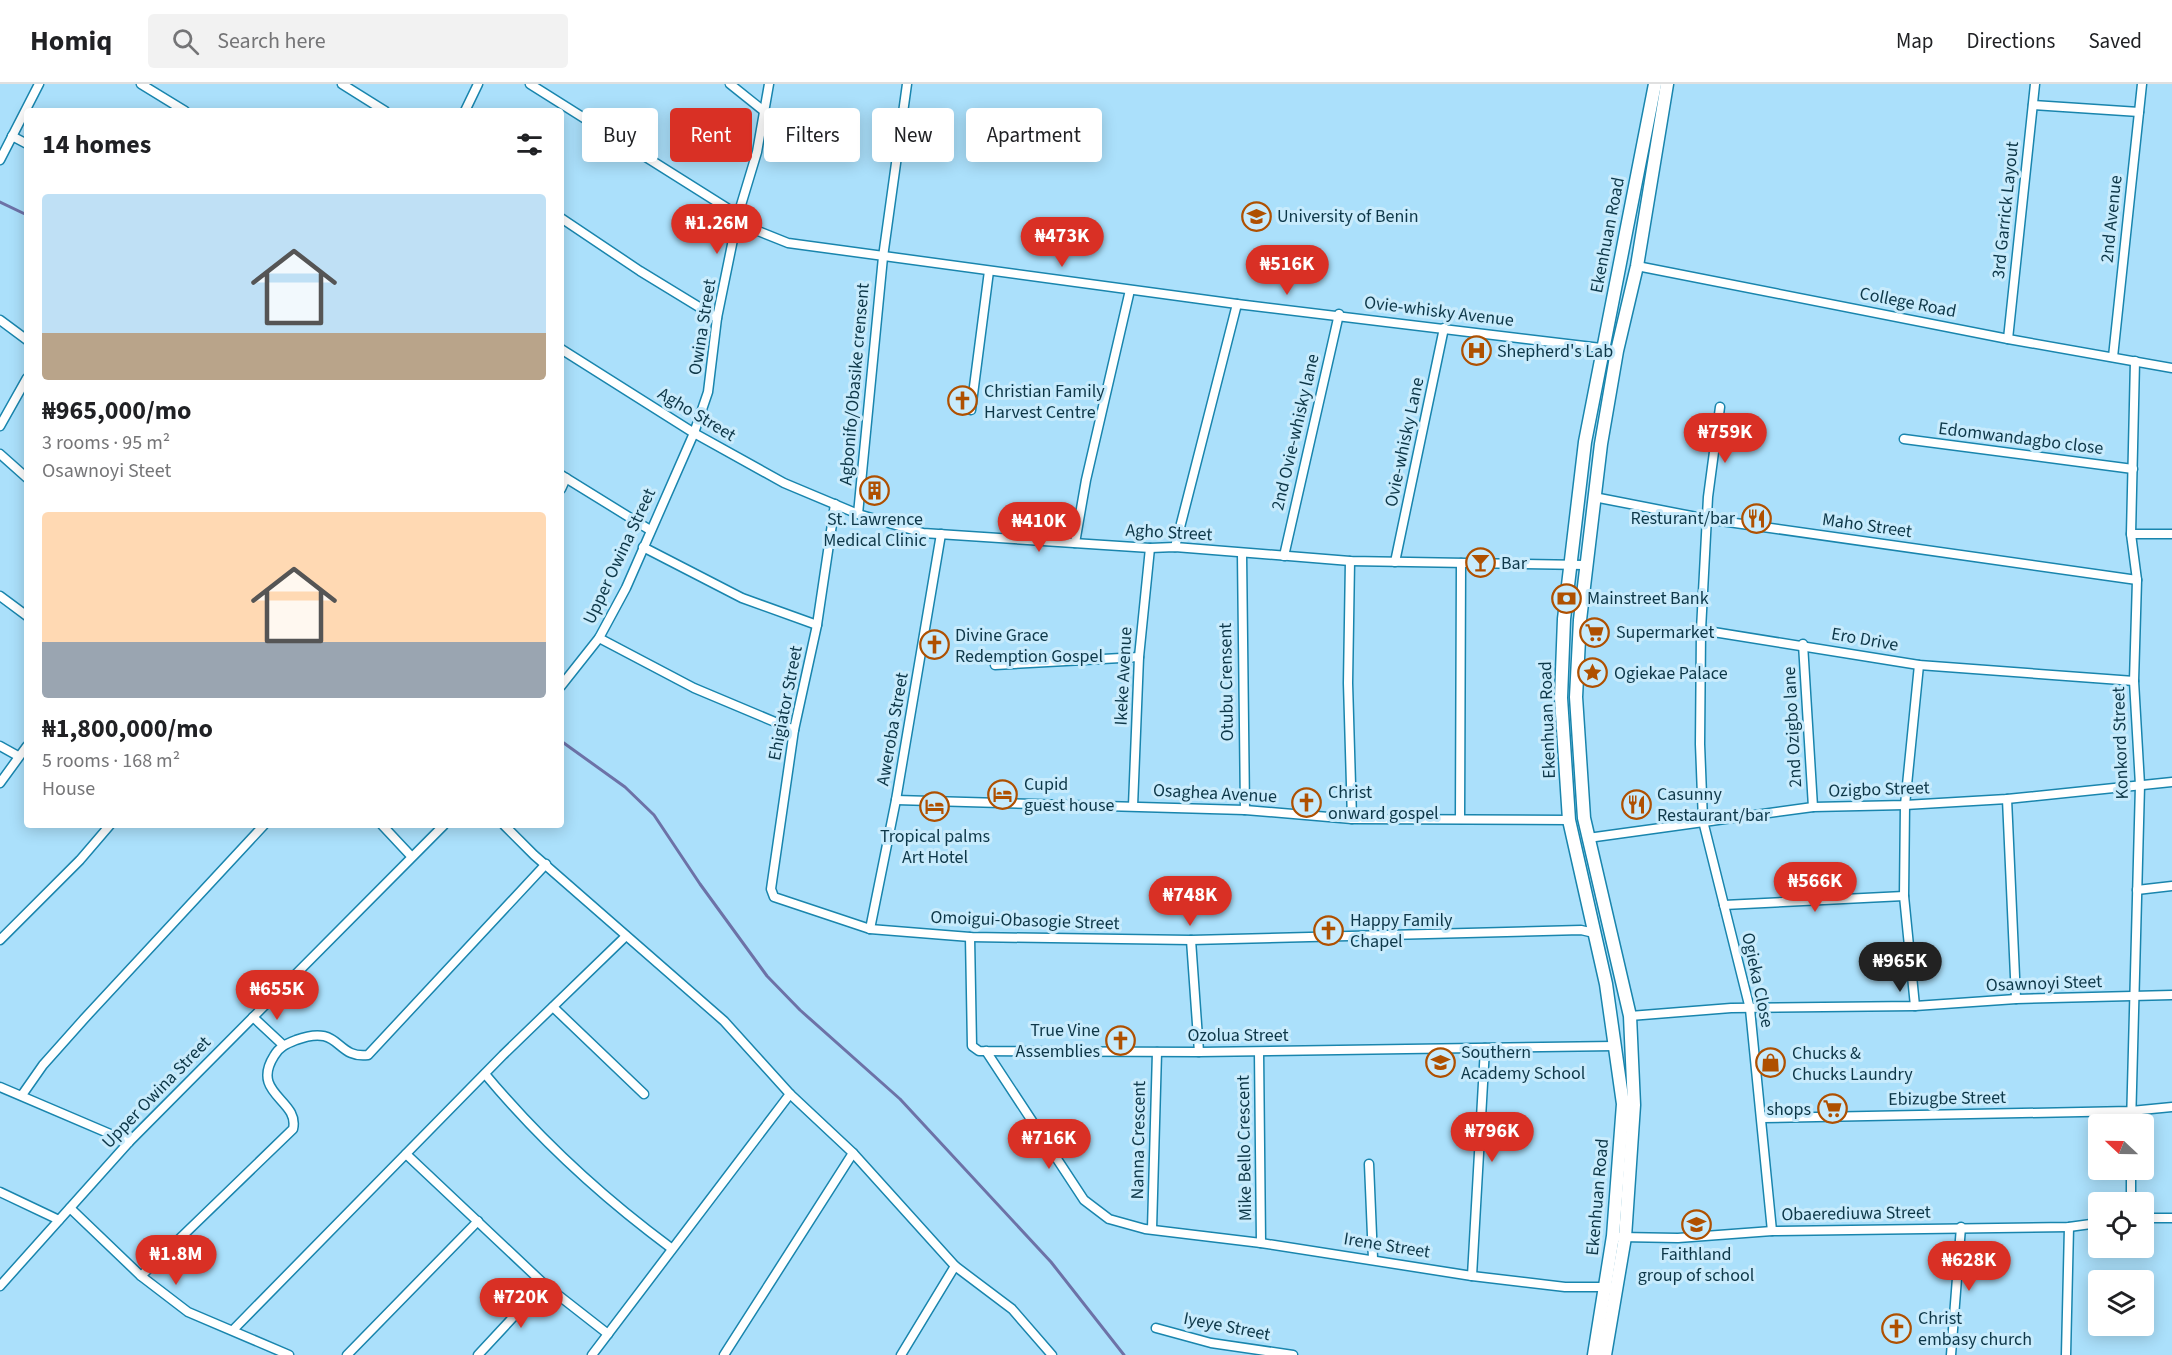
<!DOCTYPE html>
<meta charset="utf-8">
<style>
:root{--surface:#fff;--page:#f2f2f2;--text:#202124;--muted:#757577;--line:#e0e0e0;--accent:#d93025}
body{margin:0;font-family:"Source Sans 3",sans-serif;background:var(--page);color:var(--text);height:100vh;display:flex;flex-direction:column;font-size:22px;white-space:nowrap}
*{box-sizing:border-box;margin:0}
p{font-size:20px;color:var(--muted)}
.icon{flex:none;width:33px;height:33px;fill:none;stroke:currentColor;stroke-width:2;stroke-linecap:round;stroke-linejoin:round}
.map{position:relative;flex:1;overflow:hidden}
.side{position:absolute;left:24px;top:24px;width:540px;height:720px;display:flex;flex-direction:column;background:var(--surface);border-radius:6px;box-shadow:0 3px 15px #0003}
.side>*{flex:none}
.top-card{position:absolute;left:582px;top:24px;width:570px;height:54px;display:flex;gap:12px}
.needle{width:39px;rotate:292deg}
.buttons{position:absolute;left:2088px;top:1030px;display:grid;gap:12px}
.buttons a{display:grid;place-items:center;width:66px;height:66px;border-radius:6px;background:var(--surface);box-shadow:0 3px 15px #0003;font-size:30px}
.price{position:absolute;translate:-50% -51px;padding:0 14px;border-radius:21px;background:var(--accent);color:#fff;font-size:20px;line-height:39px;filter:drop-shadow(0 2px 3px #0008)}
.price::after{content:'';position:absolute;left:50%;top:36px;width:18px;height:14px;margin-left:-9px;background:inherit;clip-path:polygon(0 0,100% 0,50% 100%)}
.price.selected{background:#222;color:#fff}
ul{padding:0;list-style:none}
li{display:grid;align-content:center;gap:12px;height:318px;padding:0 18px}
li span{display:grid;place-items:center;height:186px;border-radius:6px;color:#555}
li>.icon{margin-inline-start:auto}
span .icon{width:108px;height:108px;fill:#fffc;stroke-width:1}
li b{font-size:26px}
h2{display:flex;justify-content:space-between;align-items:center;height:72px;padding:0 18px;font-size:26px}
.pill{padding:0 21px;border-radius:6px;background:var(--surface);box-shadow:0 3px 15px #0003;font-size:21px;line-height:54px}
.pill.selected{background:var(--accent);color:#fff}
header{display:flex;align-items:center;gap:36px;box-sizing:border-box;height:84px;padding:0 30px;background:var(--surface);border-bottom:2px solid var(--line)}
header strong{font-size:28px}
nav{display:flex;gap:33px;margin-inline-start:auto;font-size:21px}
.search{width:420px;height:54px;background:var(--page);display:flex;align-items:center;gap:15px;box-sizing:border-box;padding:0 21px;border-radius:6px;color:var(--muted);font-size:22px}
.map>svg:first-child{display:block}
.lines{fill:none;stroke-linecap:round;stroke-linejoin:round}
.stream{stroke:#6d72a7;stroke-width:3}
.street-casing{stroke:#1985ad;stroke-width:11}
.secondary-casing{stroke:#1985ad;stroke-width:15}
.street{stroke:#fff;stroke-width:8}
.secondary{stroke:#fff;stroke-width:12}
.labels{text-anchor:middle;stroke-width:6;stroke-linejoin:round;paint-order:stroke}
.street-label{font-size:18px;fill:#0d3748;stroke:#c8ebfc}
.poi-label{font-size:18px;fill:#0d3748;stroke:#c8ebfc;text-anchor:start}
</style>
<header>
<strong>Homiq</strong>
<div class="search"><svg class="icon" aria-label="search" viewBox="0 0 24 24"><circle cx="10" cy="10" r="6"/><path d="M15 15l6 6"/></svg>Search here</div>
<nav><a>Map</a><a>Directions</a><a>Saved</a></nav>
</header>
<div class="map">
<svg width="2172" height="1271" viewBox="0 0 2172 1271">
<rect width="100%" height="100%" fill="#abe0fb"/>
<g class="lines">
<!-- stream -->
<g class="stream">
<path d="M0,118L27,131"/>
<path d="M561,657L625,703L654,731L700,800L767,892L800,926L900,1015L1051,1178L1124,1271"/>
</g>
<defs>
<g id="street">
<path d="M141,0L185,27"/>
<path d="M342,0L385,27"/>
<path d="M530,0L738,131L753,145L788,159L1237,220"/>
<path d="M730,0L765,28"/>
<path d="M2033,21L2139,28"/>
<path d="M465,27L478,0"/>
<path d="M12,52L27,60"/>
<path d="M0,76L39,0"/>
<path d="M561,134L640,187L717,234"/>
<path d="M1637,182L2008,255L2172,284"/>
<path d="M0,236L27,256"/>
<path d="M2008,255L2035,0"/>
<path d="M561,265L694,349L784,399L858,430L923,449L1150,464L1175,463L1350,477L1585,481"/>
<path d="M2113,273L2142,0"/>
<path d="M1720,323L1708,413L1701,546L1700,660L1703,737L1750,925L1772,1147"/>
<path d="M971,326L989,187"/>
<path d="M0,342L27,294"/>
<path d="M1904,355L2133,385"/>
<path d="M0,370L27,394"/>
<path d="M561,391L650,446"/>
<path d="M561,405L566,394"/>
<path d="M1594,413L1707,435L2137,496"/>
<path d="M835,420L817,541L794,646L771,805L774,813L870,845L970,853L1191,856L1581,846L1594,849"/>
<path d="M858,430L883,173L907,0"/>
<path d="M2131,450H2172"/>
<path d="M1075,459L1086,396L1130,206"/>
<path d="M643,463L742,514L817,541"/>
<path d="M1175,463L1237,220L1601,264"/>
<path d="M1242,470L1245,726"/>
<path d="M1284,472L1339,230"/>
<path d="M1350,477L1348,599L1352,735"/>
<path d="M1395,478L1444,244"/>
<path d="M0,512L27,532"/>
<path d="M1701,546L1919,581L2134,597"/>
<path d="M599,554L694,604L794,646"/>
<path d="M1803,560L1813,723"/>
<path d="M995,581L1139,573"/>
<path d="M561,602L599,554L626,504L694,349L708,308L717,234L738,131L757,68L769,0"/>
<path d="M0,662L18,672"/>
<path d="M0,699L27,662"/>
<path d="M2007,715L2016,915"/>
<path d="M896,716L1245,726L1352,735L1569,736"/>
<path d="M1133,722L1139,573L1150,464"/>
<path d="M1460,735L1461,479"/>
<path d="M382,741L411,772"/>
<path d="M504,741L534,771L724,937L790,1010L853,1069L955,1182L1012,1225L1052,1271"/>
<path d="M1588,754L1813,723L1905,721L2007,715L2172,698"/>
<path d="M2137,806L2172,802"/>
<path d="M1724,821L1904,812"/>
<path d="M870,845L896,716L941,450"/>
<path d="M970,853L972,962L979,967L1199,968L1615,962"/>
<path d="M0,856L80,776L110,741"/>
<path d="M1191,856L1199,968"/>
<path d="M1915,922L1904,812L1905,721L1919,581"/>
<path d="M553,923L644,1010"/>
<path d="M1630,932L1731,924L1915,922L2016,915L2172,911"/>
<path d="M253,933L283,961"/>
<path d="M986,967L1084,1116L1109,1135L1145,1145L1261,1159L1472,1192L1565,1203H1609"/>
<path d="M1259,968L1261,1159"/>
<path d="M485,990C540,1056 602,1113 671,1164"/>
<path d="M0,1003L129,1058"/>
<path d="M22,1011L43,981L84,935L264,741"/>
<path d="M1763,1034L2131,1027L2172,1023"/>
<path d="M2131,1041L2140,701L2134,597L2137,496L2131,450L2135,277"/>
<path d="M406,1070L544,1200L608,1250"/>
<path d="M1369,1080L1373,1175"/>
<path d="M0,1108L59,1136"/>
<path d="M2131,1119V1086"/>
<path d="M70,1124L141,1192L188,1228L289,1271"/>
<path d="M2144,1134H2172"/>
<path d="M1152,1145L1157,968"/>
<path d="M1620,1153L1678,1154L1772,1147L2069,1143L2098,1139"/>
<path d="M141,1192L293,1045C300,1016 250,1010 274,972C279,963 286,960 296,956C342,939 334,975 368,971L546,780"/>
<path d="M1472,1192L1485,964"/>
<path d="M0,1202L129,1058L444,741"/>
<path d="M1156,1244L1211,1259L1293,1271"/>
<path d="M233,1246L503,971L626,852"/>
<path d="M347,1271L478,1137"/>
<path d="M478,1271L544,1200"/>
<path d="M592,1271L790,1010"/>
<path d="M724,1271L853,1069"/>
<path d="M901,1271L955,1182"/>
<path d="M1951,1271L1961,1143"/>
<path d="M2066,1271L2069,1143"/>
</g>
<g id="secondary">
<path d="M1594,1271L1613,1152L1623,1020L1606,900L1569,736L1561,614L1564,535L1585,358L1655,0"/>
<path d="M1605,1271L1625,1153L1634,1021L1630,932L1584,734L1576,613L1580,536L1601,360L1617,267L1637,182L1667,0"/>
</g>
</defs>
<!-- street casing -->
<use href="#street" class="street-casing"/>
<!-- secondary casing -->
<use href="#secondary" class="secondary-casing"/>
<!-- street -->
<use href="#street" class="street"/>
<!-- secondary -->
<use href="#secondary" class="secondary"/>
</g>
<!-- icons -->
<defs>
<symbol id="university-ring" viewBox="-11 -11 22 22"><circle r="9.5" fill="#c8ebfc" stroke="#af5000" stroke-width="1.5"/><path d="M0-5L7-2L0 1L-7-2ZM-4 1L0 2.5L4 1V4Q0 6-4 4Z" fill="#af5000"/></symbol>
<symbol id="hospital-ring" viewBox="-11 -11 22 22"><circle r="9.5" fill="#c8ebfc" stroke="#af5000" stroke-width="1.5"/><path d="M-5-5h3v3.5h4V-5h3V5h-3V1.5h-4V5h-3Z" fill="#af5000"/></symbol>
<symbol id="church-ring" viewBox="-11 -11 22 22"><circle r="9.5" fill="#c8ebfc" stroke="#af5000" stroke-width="1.5"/><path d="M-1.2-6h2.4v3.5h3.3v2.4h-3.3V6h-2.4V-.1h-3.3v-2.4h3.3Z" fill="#af5000"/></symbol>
<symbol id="building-ring" viewBox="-11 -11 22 22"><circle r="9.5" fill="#c8ebfc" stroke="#af5000" stroke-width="1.5"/><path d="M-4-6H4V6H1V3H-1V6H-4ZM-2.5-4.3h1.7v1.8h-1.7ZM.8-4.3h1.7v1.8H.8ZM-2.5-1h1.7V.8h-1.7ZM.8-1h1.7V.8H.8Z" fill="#af5000"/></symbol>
<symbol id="restaurant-ring" viewBox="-11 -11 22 22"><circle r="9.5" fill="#c8ebfc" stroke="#af5000" stroke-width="1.5"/><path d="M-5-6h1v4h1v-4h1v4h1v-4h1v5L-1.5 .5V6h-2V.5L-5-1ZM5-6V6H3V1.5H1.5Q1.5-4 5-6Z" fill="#af5000"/></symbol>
<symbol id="bar-ring" viewBox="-11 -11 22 22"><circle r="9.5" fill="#c8ebfc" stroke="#af5000" stroke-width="1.5"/><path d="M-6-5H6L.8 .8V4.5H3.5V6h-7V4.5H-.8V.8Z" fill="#af5000"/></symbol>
<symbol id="bank-ring" viewBox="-11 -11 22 22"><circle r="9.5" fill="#c8ebfc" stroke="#af5000" stroke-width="1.5"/><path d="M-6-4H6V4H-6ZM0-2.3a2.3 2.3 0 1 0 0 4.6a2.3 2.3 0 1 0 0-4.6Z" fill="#af5000"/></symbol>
<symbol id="supermarket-ring" viewBox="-11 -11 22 22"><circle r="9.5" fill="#c8ebfc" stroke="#af5000" stroke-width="1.5"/><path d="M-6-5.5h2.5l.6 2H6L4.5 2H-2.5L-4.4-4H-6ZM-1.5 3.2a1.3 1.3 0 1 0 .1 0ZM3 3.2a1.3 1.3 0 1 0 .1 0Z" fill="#af5000"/></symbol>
<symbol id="sight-ring" viewBox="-11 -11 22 22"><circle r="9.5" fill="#c8ebfc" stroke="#af5000" stroke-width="1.5"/><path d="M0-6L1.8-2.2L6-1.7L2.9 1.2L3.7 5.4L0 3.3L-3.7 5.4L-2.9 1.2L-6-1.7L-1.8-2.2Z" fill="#af5000"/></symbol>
<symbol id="hotel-ring" viewBox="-11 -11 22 22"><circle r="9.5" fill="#c8ebfc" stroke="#af5000" stroke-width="1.5"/><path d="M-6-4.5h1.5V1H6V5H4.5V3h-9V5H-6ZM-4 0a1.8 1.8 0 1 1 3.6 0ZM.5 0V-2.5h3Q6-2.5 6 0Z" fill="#af5000"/></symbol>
<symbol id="school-ring" viewBox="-11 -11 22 22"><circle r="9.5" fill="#c8ebfc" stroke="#af5000" stroke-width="1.5"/><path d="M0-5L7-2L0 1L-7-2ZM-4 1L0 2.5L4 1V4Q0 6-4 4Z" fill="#af5000"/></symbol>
<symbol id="shop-ring" viewBox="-11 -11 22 22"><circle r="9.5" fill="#c8ebfc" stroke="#af5000" stroke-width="1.5"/><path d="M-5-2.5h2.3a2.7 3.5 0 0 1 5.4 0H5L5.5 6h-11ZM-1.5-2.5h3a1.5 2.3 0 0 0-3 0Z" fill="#af5000"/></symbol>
</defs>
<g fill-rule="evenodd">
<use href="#university-ring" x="1240" y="116" width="33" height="33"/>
<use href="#hospital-ring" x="1460" y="250" width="33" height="33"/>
<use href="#church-ring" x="946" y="300" width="33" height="33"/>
<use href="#building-ring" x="858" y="390" width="33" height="33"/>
<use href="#restaurant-ring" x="1740" y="418" width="33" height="33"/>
<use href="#bar-ring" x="1464" y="462" width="33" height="33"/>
<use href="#bank-ring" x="1550" y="498" width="33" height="33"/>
<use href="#supermarket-ring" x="1578" y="532" width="33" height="33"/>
<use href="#church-ring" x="918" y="544" width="33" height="33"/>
<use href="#sight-ring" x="1576" y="572" width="33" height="33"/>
<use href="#hotel-ring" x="986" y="694" width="33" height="33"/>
<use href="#church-ring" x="1290" y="702" width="33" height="33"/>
<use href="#restaurant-ring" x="1620" y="704" width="33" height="33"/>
<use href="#hotel-ring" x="918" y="706" width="33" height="33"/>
<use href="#church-ring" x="1312" y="830" width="33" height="33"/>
<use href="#church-ring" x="1104" y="940" width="33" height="33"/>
<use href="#school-ring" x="1424" y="962" width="33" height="33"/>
<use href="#shop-ring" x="1754" y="962" width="33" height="33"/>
<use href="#supermarket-ring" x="1816" y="1008" width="33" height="33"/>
<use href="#school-ring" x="1680" y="1124" width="33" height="33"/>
<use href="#church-ring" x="1880" y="1228" width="33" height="33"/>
</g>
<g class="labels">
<!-- street labels -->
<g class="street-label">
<text transform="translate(2005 126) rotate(-84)" y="6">3rd Garrick Layout</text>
<text transform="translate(2111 135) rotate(-84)" y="6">2nd Avenue</text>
<text transform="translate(1607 151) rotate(-79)" y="6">Ekenhuan Road</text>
<text transform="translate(1908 218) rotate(11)" y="6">College Road</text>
<text transform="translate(1439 227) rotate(7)" y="6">Ovie-whisky Avenue</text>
<text transform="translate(702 243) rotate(-81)" y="6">Owina Street</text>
<text transform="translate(854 300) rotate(-85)" y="6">Agbonifo/Obasike crensent</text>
<text transform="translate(697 330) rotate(31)" y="6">Agho Street</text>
<text transform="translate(1295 348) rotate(-77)" y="6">2nd Ovie-whisky lane</text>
<text transform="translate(2021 354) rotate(7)" y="6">Edomwandagbo close</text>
<text transform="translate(1404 358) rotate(-78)" y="6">Ovie-whisky Lane</text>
<text transform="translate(1867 441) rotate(8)" y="6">Maho Street</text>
<text transform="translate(1169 448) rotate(3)" y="6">Agho Street</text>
<text transform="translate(619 472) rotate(-65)" y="6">Upper Owina Street</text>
<text transform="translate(1865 555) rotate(10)" y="6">Ero Drive</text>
<text transform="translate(1123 592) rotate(-87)" y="6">Ikeke Avenue</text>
<text transform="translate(1226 598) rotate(-91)" y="6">Otubu Crensent</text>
<text transform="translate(785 619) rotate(-79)" y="6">Ehigiator Street</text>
<text transform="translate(1547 636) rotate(-92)" y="6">Ekenhuan Road</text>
<text transform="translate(1792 643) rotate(-93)" y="6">2nd Ozigbo lane</text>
<text transform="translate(892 645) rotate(-80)" y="6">Aweroba Street</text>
<text transform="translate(2120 659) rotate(-92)" y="6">Konkord Street</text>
<text transform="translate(1879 705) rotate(-2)" y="6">Ozigbo Street</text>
<text transform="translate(1215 709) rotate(3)" y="6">Osaghea Avenue</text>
<text transform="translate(1025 836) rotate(2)" y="6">Omoigui-Obasogie Street</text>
<text transform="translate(1758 896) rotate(78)" y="6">Ogieka Close</text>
<text transform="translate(2044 899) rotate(-2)" y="6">Osawnoyi Steet</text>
<text x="1238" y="957">Ozolua Street</text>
<text transform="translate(156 1008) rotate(-46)" y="6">Upper Owina Street</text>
<text transform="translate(1947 1014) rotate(-1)" y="6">Ebizugbe Street</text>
<text transform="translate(1138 1056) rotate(-89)" y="6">Nanna Crescent</text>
<text transform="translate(1244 1064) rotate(-91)" y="6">Mike Bello Crescent</text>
<text transform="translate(1597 1113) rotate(-85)" y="6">Ekenhuan Road</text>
<text transform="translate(1856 1129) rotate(-1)" y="6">Obaerediuwa Street</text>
<text transform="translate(1387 1161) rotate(9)" y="6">Irene Street</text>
<text transform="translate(1227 1242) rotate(11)" y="6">Iyeye Street</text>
</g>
<!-- poi labels -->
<g class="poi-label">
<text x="1277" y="138">University of Benin</text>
<text x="1497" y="273">Shepherd's Lab</text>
<text x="984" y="313">Christian Family<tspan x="984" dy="21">Harvest Centre</tspan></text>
<text x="1735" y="440" text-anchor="end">Resturant/bar</text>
<text x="875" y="441" text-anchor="middle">St. Lawrence<tspan x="875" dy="21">Medical Clinic</tspan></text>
<text x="1501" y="485">Bar</text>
<text x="1587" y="520">Mainstreet Bank</text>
<text x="1616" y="554">Supermarket</text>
<text x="955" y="557">Divine Grace<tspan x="955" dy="21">Redemption Gospel</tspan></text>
<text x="1614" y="595">Ogiekae Palace</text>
<text x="1024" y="706">Cupid<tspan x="1024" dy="21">guest house</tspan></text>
<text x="1328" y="714">Christ<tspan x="1328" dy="21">onward gospel</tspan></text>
<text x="1657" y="716">Casunny<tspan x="1657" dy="21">Restaurant/bar</tspan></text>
<text x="935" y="758" text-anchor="middle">Tropical palms<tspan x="935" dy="21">Art Hotel</tspan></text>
<text x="1350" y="842">Happy Family<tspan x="1350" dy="21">Chapel</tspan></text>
<text x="1100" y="952" text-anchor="end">True Vine<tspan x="1100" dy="21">Assemblies</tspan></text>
<text x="1461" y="974">Southern<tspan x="1461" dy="21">Academy School</tspan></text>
<text x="1792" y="975">Chucks &amp;<tspan x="1792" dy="21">Chucks Laundry</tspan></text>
<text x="1811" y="1031" text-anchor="end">shops</text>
<text x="1696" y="1176" text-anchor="middle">Faithland<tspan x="1696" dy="21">group of school</tspan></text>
<text x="1918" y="1240">Christ<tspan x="1918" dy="21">embasy church</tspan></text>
</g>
</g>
</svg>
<div class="buttons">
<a><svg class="needle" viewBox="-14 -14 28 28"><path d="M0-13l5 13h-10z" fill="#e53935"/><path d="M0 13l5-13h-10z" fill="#757577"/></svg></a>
<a><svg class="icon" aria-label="locate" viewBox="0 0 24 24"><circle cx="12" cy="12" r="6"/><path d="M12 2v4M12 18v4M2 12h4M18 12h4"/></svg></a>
<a><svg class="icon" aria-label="layers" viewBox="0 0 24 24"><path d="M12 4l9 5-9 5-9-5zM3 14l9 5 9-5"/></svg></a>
</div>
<b class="price" style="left:717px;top:171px">₦1.26M</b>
<b class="price" style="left:1062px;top:184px">₦473K</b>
<b class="price" style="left:1287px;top:212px">₦516K</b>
<b class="price" style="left:1725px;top:380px">₦759K</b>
<b class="price" style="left:1039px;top:469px">₦410K</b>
<b class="price" style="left:1815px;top:829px">₦566K</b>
<b class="price" style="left:1190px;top:843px">₦748K</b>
<b class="price selected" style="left:1900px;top:909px">₦965K</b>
<b class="price" style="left:277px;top:937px">₦655K</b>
<b class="price" style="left:1492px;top:1079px">₦796K</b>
<b class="price" style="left:1049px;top:1086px">₦716K</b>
<b class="price" style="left:176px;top:1202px">₦1.8M</b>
<b class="price" style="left:1969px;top:1208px">₦628K</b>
<b class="price" style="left:521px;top:1245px">₦720K</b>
<div class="top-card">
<a class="pill">Buy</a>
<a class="pill selected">Rent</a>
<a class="pill">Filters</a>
<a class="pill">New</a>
<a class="pill">Apartment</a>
</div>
<section class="side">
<h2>14 homes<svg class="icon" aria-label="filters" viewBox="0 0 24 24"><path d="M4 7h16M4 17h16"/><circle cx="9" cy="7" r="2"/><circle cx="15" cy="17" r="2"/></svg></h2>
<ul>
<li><span style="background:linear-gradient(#bfe0f5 75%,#b9a48a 0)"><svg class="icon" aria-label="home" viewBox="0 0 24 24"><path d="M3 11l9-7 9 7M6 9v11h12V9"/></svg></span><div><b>₦965,000/mo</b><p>3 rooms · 95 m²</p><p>Osawnoyi Steet</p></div></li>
<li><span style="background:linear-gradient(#ffd9b3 70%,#9aa5b1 0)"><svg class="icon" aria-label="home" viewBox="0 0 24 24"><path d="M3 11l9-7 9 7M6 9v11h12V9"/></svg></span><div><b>₦1,800,000/mo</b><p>5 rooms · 168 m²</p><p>House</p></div></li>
</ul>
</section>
</div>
